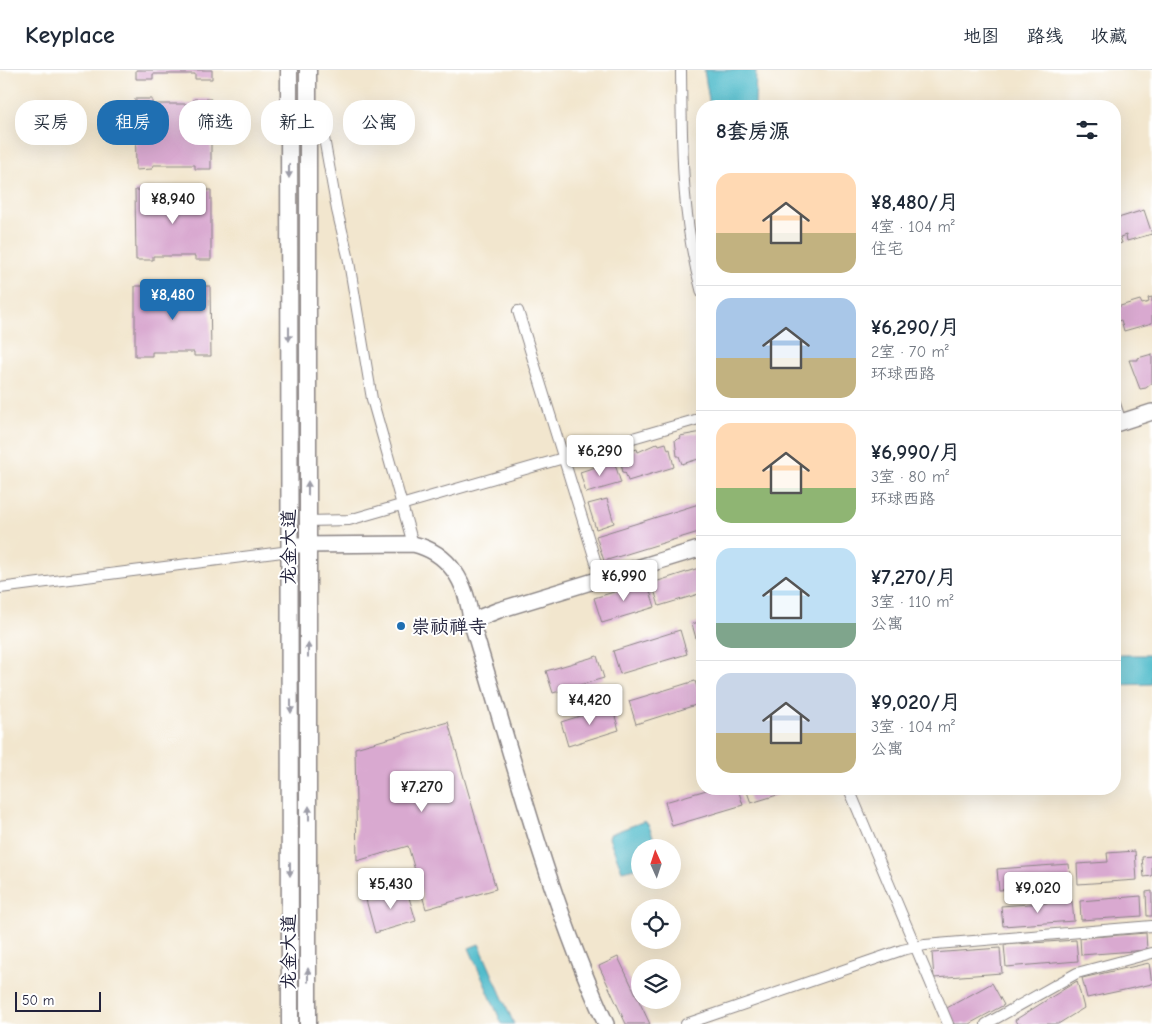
<!DOCTYPE html>
<html lang="zh">
<meta charset="utf-8">
<style>
:root{--surface:#fff;--page:#f2f2f3;--text:#1f2937;--muted:#747a83;--line:#e0e1e3;--accent:#1f6fb2}
body{margin:0;font-family:"Comic Neue","LXGW WenKai TC",sans-serif;background:var(--page);color:var(--text);height:100vh;display:flex;flex-direction:column;font-size:19px;white-space:nowrap}
*{box-sizing:border-box;margin:0}
p{font-size:16px;color:var(--muted)}
.icon{flex:none;width:28px;height:28px;fill:none;stroke:currentColor;stroke-width:2;stroke-linecap:round;stroke-linejoin:round}
.map{position:relative;flex:1;overflow:hidden}
.details{position:absolute;left:696px;top:30px;width:425px;height:695px;display:flex;flex-direction:column;background:var(--surface);border-radius:20px;box-shadow:0 5px 20px #0002}
.details>*{flex:none}
.hud{position:absolute;left:15px;top:30px;width:475px;height:45px;display:flex;gap:10px}
.needle{width:32px;rotate:357deg}
.controls{position:absolute;left:631px;top:769px;display:grid;gap:10px}
.controls a{display:grid;place-items:center;width:50px;height:50px;border-radius:50%;background:var(--surface);box-shadow:0 5px 20px #0002;font-size:25px}
.scale{position:absolute;left:15px;bottom:12px;width:86px;box-sizing:border-box;padding-left:5px;border:2px solid #22223b;border-top:0;font-size:14px;line-height:18px;white-space:nowrap;color:#22223b;-webkit-text-stroke:4px #fff;paint-order:stroke}
.price{position:absolute;translate:-50% -42px;padding:0 11px;border-radius:5px;background:#fff;color:#222;font-size:16px;line-height:32px;filter:drop-shadow(0 1px 2px #0008)}
.price::after{content:'';position:absolute;left:50%;top:30px;width:15px;height:11px;margin-left:-8px;background:inherit;clip-path:polygon(0 0,100% 0,50% 100%)}
.price.selected{background:var(--accent);color:#fff}
ul{padding:0;list-style:none}
li{display:flex;align-items:center;gap:15px;height:125px;padding:0 20px}
li+li{border-top:1px solid var(--line)}
li span{display:grid;place-items:center;flex:none;width:140px;height:100px;border-radius:15px;color:#555}
li>.icon{margin-inline-start:auto}
span .icon{width:60px;height:60px;fill:#fffc;stroke-width:1}
li b{font-size:21px}
h2{display:flex;justify-content:space-between;align-items:center;height:60px;padding:0 20px;font-size:21px}
.pill{padding:0 18px;border-radius:20px;background:var(--surface);box-shadow:0 5px 20px #0002;font-size:18px;line-height:45px}
.pill.selected{background:var(--accent);color:#fff}
header{display:flex;align-items:center;gap:30px;box-sizing:border-box;height:70px;padding:0 25px;background:var(--surface);border-bottom:1px solid var(--line)}
header strong{font-size:24px}
nav{display:flex;gap:28px;margin-inline-start:auto;font-size:18px}
.map>svg:first-child{display:block}
.water{fill:#50bbcb;stroke:#396e83}
.building{fill:#d9a9d0}
.lines{fill:none;stroke-linecap:round;stroke-linejoin:round}
.street-casing{stroke:#8a8484;stroke-width:12}
.secondary-casing{stroke:#8a8484;stroke-width:18}
.primary-casing{stroke:#8a8484;stroke-width:19}
.street{stroke:#fff;stroke-width:10}
.secondary{stroke:#fff;stroke-width:15}
.primary{stroke:#fff;stroke-width:16}
.oneway{fill:#9c9ca7}
.poi-dot{fill:#1f6fb2;stroke:#fff;stroke-width:2}
.labels{text-anchor:middle;stroke-width:4;stroke-linejoin:round;paint-order:stroke}
.street-label{font-size:19px;fill:#22223b;stroke:#fff}
.poi-label{font-size:19px;fill:#22223b;stroke:#fff;text-anchor:start}
</style>
<header>
<strong>Keyplace</strong>
<nav><a>地图</a><a>路线</a><a>收藏</a></nav>
</header>
<div class="map">
<svg width="1152" height="954" viewBox="0 0 1152 954">
<rect width="100%" height="100%" fill="#fff"/>
<filter id="ink" filterUnits="userSpaceOnUse"><feTurbulence type="fractalNoise" baseFrequency=".02" numOctaves="2"/><feDisplacementMap in="SourceGraphic" scale="10" xChannelSelector="R" yChannelSelector="G"/><feConvolveMatrix kernelMatrix="1 2 1 2 8 2 1 2 1" color-interpolation-filters="sRGB"/></filter>
<filter id="wash" filterUnits="userSpaceOnUse"><feTurbulence type="fractalNoise" baseFrequency=".0096" numOctaves="4" result="noise"/><feDisplacementMap in="SourceGraphic" scale="20" xChannelSelector="R" yChannelSelector="G"/><feGaussianBlur stdDeviation="1.12" result="paint"/><feColorMatrix in="noise" values="0 0 0 0 0 0 0 0 0 0 0 0 0 0 0 0 0 1.4 0 .05"/><feComposite in="paint" operator="in"/></filter>
<g filter="url(#wash)">
<rect width="100%" height="100%" fill="#f2e6ce"/>
<!-- water -->
<g class="water">
<path d="M704,0H756L755,36H710Z"/>
<path d="M1115,585H1152V614L1115,615Z"/>
<path d="M645,751L649,756L657,777L640,778V797L622,801L609,768L610,764Z"/>
<path d="M479,874L514,954H502L469,878Z"/>
</g>
<g id="blocks">
<!-- building -->
<g class="building">
<path d="M136,0H212V9H195V4H153V9H136Z"/>
<path d="M135,29H152V34H194V29H211V99H195V95H153L152,99L136,100Z"/>
<path d="M135,120H152V125H195L194,120H211V190H195V186H153V190H136Z"/>
<path d="M1144,140L1152,164L1127,171L1126,165L1120,167L1122,173L1115,175V149Z"/>
<path d="M135,216H152V221H194V216H210L211,286H194V282H152V286H135Z"/>
<path d="M1152,227V253L1124,261L1121,250L1118,251L1115,242L1118,241L1117,237L1140,230L1142,234L1149,232L1148,228Z"/>
<path d="M1152,284V313L1146,318L1140,319L1129,290H1138V288Z"/>
<path d="M702,362V388L682,394L679,386H677L675,370L681,368L680,366Z"/>
<path d="M658,373L659,375L666,373L668,380L670,379L674,397L628,411L625,402L623,403L620,387L626,385L625,383L637,379L638,382Z"/>
<path d="M614,391L621,413L586,423L580,402Z"/>
<path d="M607,429L614,453L596,459L588,434Z"/>
<path d="M702,433V461L604,491L596,466Z"/>
<path d="M702,497V523L659,536L652,513Z"/>
<path d="M647,512L655,537L602,553L594,528Z"/>
<path d="M702,551V578L699,579L692,554Z"/>
<path d="M680,560L687,584L620,604L613,581Z"/>
<path d="M597,586L604,608L553,623L546,601Z"/>
<path d="M695,611L702,633L636,654L629,631Z"/>
<path d="M612,636L619,660L568,676L561,652Z"/>
<path d="M448,652L496,819L426,839L408,776L357,791L355,678Z"/>
<path d="M710,719H738L743,735L672,756L665,732Z"/>
<path d="M746,719H797L751,733Z"/>
<path d="M1135,781L1137,810L1078,814L1077,794L1108,792L1107,783Z"/>
<path d="M1152,786V806L1144,807L1142,787Z"/>
<path d="M1069,794L1071,815L999,820L997,799Z"/>
<path d="M405,814L416,851L375,863L365,826L373,824L375,829L397,823L396,817Z"/>
<path d="M1152,821V846H1147L1146,822Z"/>
<path d="M1141,826L1142,846L1081,850L1080,831Z"/>
<path d="M1072,831L1074,851L1003,856L1001,836Z"/>
<path d="M1146,863L1147,880L1081,885L1080,868Z"/>
<path d="M1076,870L1078,891L1006,897L1004,875Z"/>
<path d="M1000,878L1002,903L934,908L932,883Z"/>
<path d="M618,887L650,954H626L599,896Z"/>
<path d="M1149,893L1152,914L1087,928L1082,908Z"/>
<path d="M1077,911L1084,938L1058,954H1017L1015,950Z"/>
<path d="M992,913L1004,935L969,954H954L945,939Z"/>
</g>
</g>
</g>
<g filter="url(#ink)">
<use href="#blocks" fill-opacity="0" stroke="#8a8484" stroke-width="1"/>
<g class="lines">
<defs>
<g id="street">
<path d="M681,0C682,78 681,147 702,223"/>
<path d="M308,38L319,50L322,57L337,140L348,186L372,329L413,474"/>
<path d="M518,241L601,509"/>
<path d="M1115,334L1121,352"/>
<path d="M308,451L349,450L702,348"/>
<path d="M0,518L290,481"/>
<path d="M849,719L948,954"/>
<path d="M686,954L902,880L925,875L1152,856"/>
<path d="M986,954L1077,903L1152,883"/>
</g>
<g id="secondary">
<path d="M1115,354L1152,342"/>
<path d="M297,475L413,474C451,483 467,514 471,551C513,686 547,825 606,954"/>
<path d="M471,551L499,540L702,478"/>
</g>
<g id="primary">
<path d="M289,0L290,954"/>
<path d="M308,954V0"/>
</g>
</defs>
<!-- street casing -->
<use href="#street" class="street-casing"/>
<!-- secondary casing -->
<use href="#secondary" class="secondary-casing"/>
<!-- primary casing -->
<use href="#primary" class="primary-casing"/>
<!-- street -->
<use href="#street" class="street"/>
<!-- secondary -->
<use href="#secondary" class="secondary"/>
<!-- primary -->
<use href="#primary" class="primary"/>
</g>
<!-- one-way arrows -->
<defs><path id="oneway-solid" d="M-6-.8H1V-3.2L6.5 0L1 3.2V.8H-6Z" transform="scale(1.25)"/></defs>
<g class="oneway">
<use href="#oneway-solid" transform="translate(289 101) rotate(90)"/>
<use href="#oneway-solid" transform="translate(289 264) rotate(90)"/>
<use href="#oneway-solid" transform="translate(308 418) rotate(-90)"/>
<use href="#oneway-solid" transform="translate(308 580) rotate(-90)"/>
<use href="#oneway-solid" transform="translate(291 636) rotate(90)"/>
<use href="#oneway-solid" transform="translate(309 743) rotate(-90)"/>
<use href="#oneway-solid" transform="translate(290 799) rotate(90)"/>
<use href="#oneway-solid" transform="translate(308 905) rotate(-90)"/>
</g>
</g>
<!-- markers -->
<circle class="poi-dot" cx="401" cy="556" r="5"/>
<g class="labels">
<!-- street labels -->
<g class="street-label">
<text transform="translate(288 477) rotate(-90)" y="7">龙金大道</text>
<text transform="translate(288 882) rotate(-90)" y="7">龙金大道</text>
</g>
<!-- poi labels -->
<g class="poi-label">
<text x="411" y="563">崇祯禅寺</text>
</g>
</g>
</svg>
<div class="controls">
<a><svg class="needle" viewBox="-14 -14 28 28"><path d="M0-13l5 13h-10z" fill="#e53935"/><path d="M0 13l5-13h-10z" fill="#747a83"/></svg></a>
<a><svg class="icon" aria-label="locate" viewBox="0 0 24 24"><circle cx="12" cy="12" r="6"/><path d="M12 2v4M12 18v4M2 12h4M18 12h4"/></svg></a>
<a><svg class="icon" aria-label="layers" viewBox="0 0 24 24"><path d="M12 4l9 5-9 5-9-5zM3 14l9 5 9-5"/></svg></a>
</div>
<div class="scale">50 m</div>
<b class="price" style="left:173px;top:155px">¥8,940</b>
<b class="price selected" style="left:173px;top:251px">¥8,480</b>
<b class="price" style="left:600px;top:407px">¥6,290</b>
<b class="price" style="left:624px;top:532px">¥6,990</b>
<b class="price" style="left:590px;top:656px">¥4,420</b>
<b class="price" style="left:422px;top:743px">¥7,270</b>
<b class="price" style="left:391px;top:840px">¥5,430</b>
<b class="price" style="left:1038px;top:844px">¥9,020</b>
<div class="hud">
<a class="pill">买房</a>
<a class="pill selected">租房</a>
<a class="pill">筛选</a>
<a class="pill">新上</a>
<a class="pill">公寓</a>
</div>
<section class="details">
<h2>8套房源<svg class="icon" aria-label="filters" viewBox="0 0 24 24"><path d="M4 7h16M4 17h16"/><circle cx="9" cy="7" r="2"/><circle cx="15" cy="17" r="2"/></svg></h2>
<ul>
<li><span style="background:linear-gradient(#ffd9b3 60%,#c2b280 0)"><svg class="icon" aria-label="home" viewBox="0 0 24 24"><path d="M3 11l9-7 9 7M6 9v11h12V9"/></svg></span><div><b>¥8,480/月</b><p>4室 · 104 m²</p><p>住宅</p></div></li>
<li><span style="background:linear-gradient(#a9c7e8 60%,#c2b280 0)"><svg class="icon" aria-label="home" viewBox="0 0 24 24"><path d="M3 11l9-7 9 7M6 9v11h12V9"/></svg></span><div><b>¥6,290/月</b><p>2室 · 70 m²</p><p>环球西路</p></div></li>
<li><span style="background:linear-gradient(#ffd9b3 65%,#8fb573 0)"><svg class="icon" aria-label="home" viewBox="0 0 24 24"><path d="M3 11l9-7 9 7M6 9v11h12V9"/></svg></span><div><b>¥6,990/月</b><p>3室 · 80 m²</p><p>环球西路</p></div></li>
<li><span style="background:linear-gradient(#bfe0f5 75%,#7fa58c 0)"><svg class="icon" aria-label="home" viewBox="0 0 24 24"><path d="M3 11l9-7 9 7M6 9v11h12V9"/></svg></span><div><b>¥7,270/月</b><p>3室 · 110 m²</p><p>公寓</p></div></li>
<li><span style="background:linear-gradient(#c9d6e8 60%,#c2b280 0)"><svg class="icon" aria-label="home" viewBox="0 0 24 24"><path d="M3 11l9-7 9 7M6 9v11h12V9"/></svg></span><div><b>¥9,020/月</b><p>3室 · 104 m²</p><p>公寓</p></div></li>
</ul>
</section>
</div>
